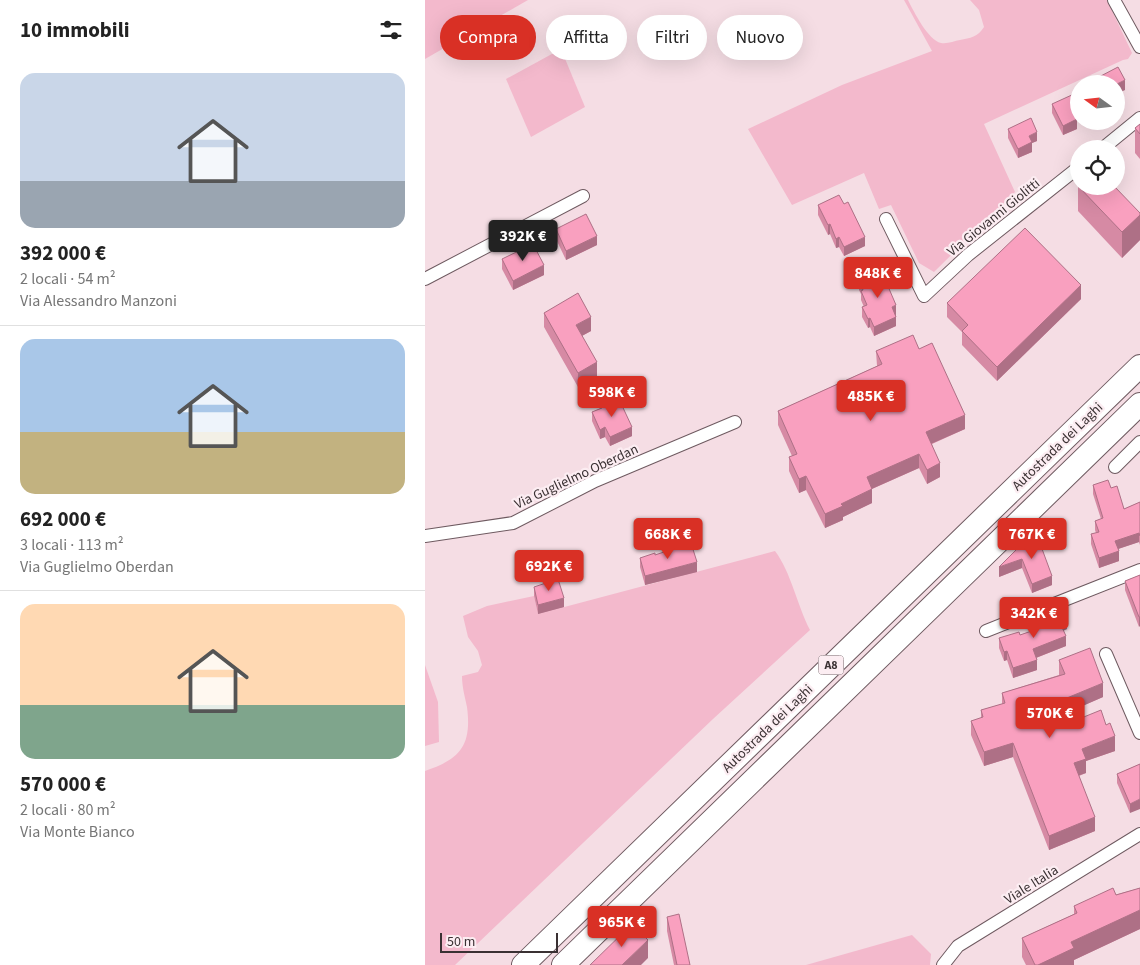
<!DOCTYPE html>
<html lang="it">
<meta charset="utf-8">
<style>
:root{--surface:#fff;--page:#f2f2f2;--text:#222;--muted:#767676;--line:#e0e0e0;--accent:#d93025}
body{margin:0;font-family:"Source Sans 3",sans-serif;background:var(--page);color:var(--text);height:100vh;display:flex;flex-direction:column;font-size:19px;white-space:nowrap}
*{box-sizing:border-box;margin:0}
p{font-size:16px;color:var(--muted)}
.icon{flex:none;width:28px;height:28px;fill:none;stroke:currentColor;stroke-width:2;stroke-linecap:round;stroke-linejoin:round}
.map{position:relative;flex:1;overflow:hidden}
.drawer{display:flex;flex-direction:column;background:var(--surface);width:425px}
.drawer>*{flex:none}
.guide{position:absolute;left:15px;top:15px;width:475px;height:45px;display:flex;gap:10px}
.needle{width:32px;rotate:285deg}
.buttons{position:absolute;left:645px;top:75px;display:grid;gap:10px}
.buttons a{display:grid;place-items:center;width:55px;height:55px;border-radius:50%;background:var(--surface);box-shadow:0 5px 20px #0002;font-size:25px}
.scale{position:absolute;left:15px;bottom:12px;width:118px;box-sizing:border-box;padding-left:5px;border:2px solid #3a3133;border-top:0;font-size:14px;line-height:18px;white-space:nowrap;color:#3a3133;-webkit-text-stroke:4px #fcedf2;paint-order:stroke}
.price{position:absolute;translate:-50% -42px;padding:0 11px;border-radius:5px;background:var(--accent);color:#fff;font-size:16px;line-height:32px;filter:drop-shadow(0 1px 2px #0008)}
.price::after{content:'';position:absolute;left:50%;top:30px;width:15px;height:11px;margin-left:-8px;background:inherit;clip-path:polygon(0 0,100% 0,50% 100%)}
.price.current{background:#222;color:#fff}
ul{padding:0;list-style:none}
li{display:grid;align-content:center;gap:10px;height:265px;padding:0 20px}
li+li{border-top:1px solid var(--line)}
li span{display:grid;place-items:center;height:155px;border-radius:15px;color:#555}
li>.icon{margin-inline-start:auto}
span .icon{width:90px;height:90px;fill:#fffc;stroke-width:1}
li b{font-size:21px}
h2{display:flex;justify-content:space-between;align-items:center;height:60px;padding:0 20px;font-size:21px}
.pill{padding:0 18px;border-radius:22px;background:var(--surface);box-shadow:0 5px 20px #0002;font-size:18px;line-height:45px}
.pill.current{background:var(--accent);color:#fff}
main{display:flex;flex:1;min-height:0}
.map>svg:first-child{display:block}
.green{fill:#f3b9cc}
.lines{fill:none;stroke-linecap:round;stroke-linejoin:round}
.minor-casing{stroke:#6e5a60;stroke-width:14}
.motorway-casing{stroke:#6e5a60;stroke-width:24}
.minor{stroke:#fff;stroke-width:12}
.motorway{stroke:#fff;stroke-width:22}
.wall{fill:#d68aa4}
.shaded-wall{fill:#ae7086}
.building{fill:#f9a0bf;stroke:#ae7086}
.labels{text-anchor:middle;stroke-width:4.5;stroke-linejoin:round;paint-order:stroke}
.shield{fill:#fcedf2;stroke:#74696c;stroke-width:1}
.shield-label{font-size:12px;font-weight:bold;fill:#3a3133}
.street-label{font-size:14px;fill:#3a3133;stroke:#fcedf2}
</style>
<main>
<section class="drawer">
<h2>10 immobili<svg class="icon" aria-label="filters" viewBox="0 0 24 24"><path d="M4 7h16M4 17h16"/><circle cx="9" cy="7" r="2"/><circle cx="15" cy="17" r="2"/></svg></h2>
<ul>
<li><span style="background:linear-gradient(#c9d6e8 70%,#9aa5b1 0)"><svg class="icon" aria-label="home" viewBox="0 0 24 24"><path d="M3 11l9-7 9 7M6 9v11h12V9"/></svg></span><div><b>392 000 €</b><p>2 locali · 54 m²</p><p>Via Alessandro Manzoni</p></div></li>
<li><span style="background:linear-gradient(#a9c7e8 60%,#c2b280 0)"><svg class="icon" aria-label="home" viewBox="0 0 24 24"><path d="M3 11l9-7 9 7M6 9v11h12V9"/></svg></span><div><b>692 000 €</b><p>3 locali · 113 m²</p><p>Via Guglielmo Oberdan</p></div></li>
<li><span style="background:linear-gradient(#ffd9b3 65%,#7fa58c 0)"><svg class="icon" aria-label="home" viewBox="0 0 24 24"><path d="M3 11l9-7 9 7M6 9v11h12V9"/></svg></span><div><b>570 000 €</b><p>2 locali · 80 m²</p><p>Via Monte Bianco</p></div></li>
</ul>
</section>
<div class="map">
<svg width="715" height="965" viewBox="0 0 715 965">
<rect width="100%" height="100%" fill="#f5dde4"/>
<!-- green -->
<g class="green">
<path d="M0,0H103L0,59Z"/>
<path d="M479,0H483C489,12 503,40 516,43C523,44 529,41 535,40C545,38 553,37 559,27L554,10L545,0H682L707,53L703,59L698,60L559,124L590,192L509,272L494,263L466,205L454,209L439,173L367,205L323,129L417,85L507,51Z"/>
<path d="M136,49L160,107L106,137L81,79Z"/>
<path d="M350,551C366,572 372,605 385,630L288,719L30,965H0V771C35,759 47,746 42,707C40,697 37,687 37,676L53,672L57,665L53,651L43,637L38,616L62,606L109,596L113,614Z"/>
<path d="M0,665L13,702L14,742L0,746Z"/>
<path d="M487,935L506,954L505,965H381Z"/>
</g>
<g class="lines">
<defs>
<g id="minor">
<path d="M689,0L715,47"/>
<path d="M677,149L715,118"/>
<path d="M461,219L499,296L543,255L654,167"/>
<path d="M0,279L158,196"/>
<path d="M690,467L715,442"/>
<path d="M0,536L88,523L170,481L310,422"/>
<path d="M561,631L715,570"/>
<path d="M681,654L715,733"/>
<path d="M518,965L533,946L715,834"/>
</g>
<g id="motorway">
<path d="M98,965L715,366"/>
<path d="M138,965L715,404"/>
</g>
</defs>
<!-- minor casing -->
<use href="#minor" class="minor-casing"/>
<!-- motorway casing -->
<use href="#motorway" class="motorway-casing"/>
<!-- minor -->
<use href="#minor" class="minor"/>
<!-- motorway -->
<use href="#motorway" class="motorway"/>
</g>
<!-- wall -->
<g class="wall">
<path d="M627,104L654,108V117L652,118V129L638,135L627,113Z"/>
<path d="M715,124V159L710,153V128Z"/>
<path d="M583,129L612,141L607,143V152L593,158L583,138Z"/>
<path d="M653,186L715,213V240L697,258L653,211Z"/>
<path d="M393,205L440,246L419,256L414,247L411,248L405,234L403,235L393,215Z"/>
<path d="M131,229L172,245L141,260L131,239Z"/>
<path d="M77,259L119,275L88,290L77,269Z"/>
<path d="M434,280L471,315V326L449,336L445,327L443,328L437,317V307H439L436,300V294L434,290Z"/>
<path d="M656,299L572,381L537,345V332L522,317V303Z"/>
<path d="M119,313L166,331L157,336L172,376L153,387L119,327Z"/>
<path d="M494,349L540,429L507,444L515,477L502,484L494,468L447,489V503L418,517V520L400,528L381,490L374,493L364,471V457L367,456L353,425V411L452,366L451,351Z"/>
<path d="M176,405L207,436L185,446L180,437L175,439L167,421V412L176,408Z"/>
<path d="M668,485L686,488L699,509L715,502V545L714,542L693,549L694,561L674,568L666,544V534L671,533L670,530V521L676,519L668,494Z"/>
<path d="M599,542L627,585L607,593L597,568L574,577Z"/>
<path d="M230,555L272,572L220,585L215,567V558Z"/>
<path d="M715,575L714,627L700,590V581Z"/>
<path d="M109,587L139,607L113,614L109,596Z"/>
<path d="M617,616L642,629L638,631L641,646L611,658L612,670L588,678L582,660L579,661L574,648V638L595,635L618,627Z"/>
<path d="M634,660L678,697L641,713L644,723L690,751L661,761V773L654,776L670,831L624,850L588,757L559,766L546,735V721L556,718V710L577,704V693L634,675Z"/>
<path d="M715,764L705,813L692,783V774Z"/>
<path d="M715,888V929L649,960V965H601L597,957V938L649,914V906Z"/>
<path d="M242,917L265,965H249L242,931Z"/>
</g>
<!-- shaded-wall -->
<g class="shaded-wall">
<path d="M700,80V90L692,94V84Z"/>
<path d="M697,93V102L691,105V95Z"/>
<path d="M654,108V117L648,120V110Z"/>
<path d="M652,119V129L638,135V126Z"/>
<path d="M612,132V141L607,143V152L593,158V149L604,136Z"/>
<path d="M715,215V240L697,258V232Z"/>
<path d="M405,224V234L403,235V225Z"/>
<path d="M172,236V245L141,260V251Z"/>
<path d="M414,237V247L411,248V239Z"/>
<path d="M440,237V246L419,256V247Z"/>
<path d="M119,265V275L88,290V281Z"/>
<path d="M656,285V299L572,381V367Z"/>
<path d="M471,305V315L467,316V307Z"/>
<path d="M166,317V331L151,339V325Z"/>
<path d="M471,317V326L449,336V327Z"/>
<path d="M445,318V327L443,328V319Z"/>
<path d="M172,362V376L153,387V373Z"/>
<path d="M540,415V429L501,446V432Z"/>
<path d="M180,427V437L175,439V430Z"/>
<path d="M207,427V436L185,446V437Z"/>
<path d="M494,454V468L442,491V477Z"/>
<path d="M515,463V477L502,484V470Z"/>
<path d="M381,476V490L374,493V479Z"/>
<path d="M447,489V503L418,517V520L400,528V514L416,504Z"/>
<path d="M714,533V542L690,550V541Z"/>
<path d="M694,551V561L674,568V558Z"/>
<path d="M597,559V568L574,577V567Z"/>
<path d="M272,562V572L220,585V576Z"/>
<path d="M627,576V585L607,593V584Z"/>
<path d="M139,598V607L113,614V605Z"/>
<path d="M714,617H715V626L714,627Z"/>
<path d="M642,620V629L635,632V623Z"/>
<path d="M641,636V646L608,659V649Z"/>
<path d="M582,651V660L579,661V652Z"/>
<path d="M612,660V670L588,678V668Z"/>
<path d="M678,683V697L637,715V700Z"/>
<path d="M690,736V751L661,761V773L649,777V763L657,749Z"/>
<path d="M588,743V757L559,766V752Z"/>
<path d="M715,799V809L705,813V804Z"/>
<path d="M670,817V831L624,850V836Z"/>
<path d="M715,910V929L649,960V965H613L646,942Z"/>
<path d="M223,940V958L216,965H197Z"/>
</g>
<!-- building -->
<g class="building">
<path d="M693,67L700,80L692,84L697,93L691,95V84H675L672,78Z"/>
<path d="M649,94L654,103V108L648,110L652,119L638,126L627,104Z"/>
<path d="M606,118L612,132L604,136L607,142L593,149L583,129Z"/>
<path d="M715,124V134L710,128Z"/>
<path d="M654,185V186H689L715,213V215L697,232L653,186Z"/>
<path d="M414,195L419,204L423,202L440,237L419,247L414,237L411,239L405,224L403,225L393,205Z"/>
<path d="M161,214L172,236L141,251L131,229Z"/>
<path d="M600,228L656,285L572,367L537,331L543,325L522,303Z"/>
<path d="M108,244L119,265L88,281L77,259Z"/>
<path d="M456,270L471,305L467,307L471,317L449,327L445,318L443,319L437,307L442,305L436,291L438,290L434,280Z"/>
<path d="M153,293L166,317L151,325L172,362L153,373L119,313Z"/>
<path d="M488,335L494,349L507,343L540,415L501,432L515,463L502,470L494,454L442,477L447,489L416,504L418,506L400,514L381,476L374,479L364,457L372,454L353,411L457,364L451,351Z"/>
<path d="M193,397L207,427L185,437L180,427L175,430L167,412L177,408L176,405Z"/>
<path d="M683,480L686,488L692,486L699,509L715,502V536L714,533L690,541L694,551L674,558L666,534L674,532L670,521L678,518L668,485Z"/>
<path d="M613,538L627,576L607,584L597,559L574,567L599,542Z"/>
<path d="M266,543L272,562L220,576L215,558L230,553V555Z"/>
<path d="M715,575V617H714L700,581Z"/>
<path d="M133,579L139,598L113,605L109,587Z"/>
<path d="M637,608L642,620L635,623L641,636L608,649L612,660L588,668L582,651L579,652L574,638L594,632L595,635L621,626L617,616Z"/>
<path d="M665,648L678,683L637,700L644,723L676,710L681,725L685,723L690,736L657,749L661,759L649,763L670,817L624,836L588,743L559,752L546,721L558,717L556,710L580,703L577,693L640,674L634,660Z"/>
<path d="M715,764V799L705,804L692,774Z"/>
<path d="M688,888L691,895L715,888V910L646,942L649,948L613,965H610L597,938L652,913L649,906Z"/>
<path d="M254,914L265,965H252L242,917Z"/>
<path d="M207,924L223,940L197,965H165Z"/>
</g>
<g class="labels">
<!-- shield labels -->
<rect class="shield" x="393.5" y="655.5" width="25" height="19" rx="4"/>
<g class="shield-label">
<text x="406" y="669">A8</text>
</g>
<!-- street labels -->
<g class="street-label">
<text transform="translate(568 217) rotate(-39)" y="5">Via Giovanni Giolitti</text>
<text transform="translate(632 446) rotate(-44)" y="5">Autostrada dei Laghi</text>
<text transform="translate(151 476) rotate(-25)" y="5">Via Guglielmo Oberdan</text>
<text transform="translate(342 728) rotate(-44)" y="5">Autostrada dei Laghi</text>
<text transform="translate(606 884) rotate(-32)" y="5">Viale Italia</text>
</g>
</g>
</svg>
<div class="buttons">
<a><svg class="needle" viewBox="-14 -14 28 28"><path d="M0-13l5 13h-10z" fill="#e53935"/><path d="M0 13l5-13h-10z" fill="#767676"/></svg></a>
<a><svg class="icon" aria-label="locate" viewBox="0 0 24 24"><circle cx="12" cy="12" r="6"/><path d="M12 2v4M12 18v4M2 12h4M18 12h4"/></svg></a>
</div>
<div class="scale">50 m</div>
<b class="price current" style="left:98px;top:262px">392K €</b>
<b class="price" style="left:453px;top:299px">848K €</b>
<b class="price" style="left:187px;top:418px">598K €</b>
<b class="price" style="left:446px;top:422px">485K €</b>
<b class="price" style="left:243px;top:560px">668K €</b>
<b class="price" style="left:607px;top:560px">767K €</b>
<b class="price" style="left:124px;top:592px">692K €</b>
<b class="price" style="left:609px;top:639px">342K €</b>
<b class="price" style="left:625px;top:739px">570K €</b>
<b class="price" style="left:197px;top:948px">965K €</b>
<div class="guide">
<a class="pill current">Compra</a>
<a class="pill">Affitta</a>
<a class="pill">Filtri</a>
<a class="pill">Nuovo</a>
</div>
</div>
</main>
